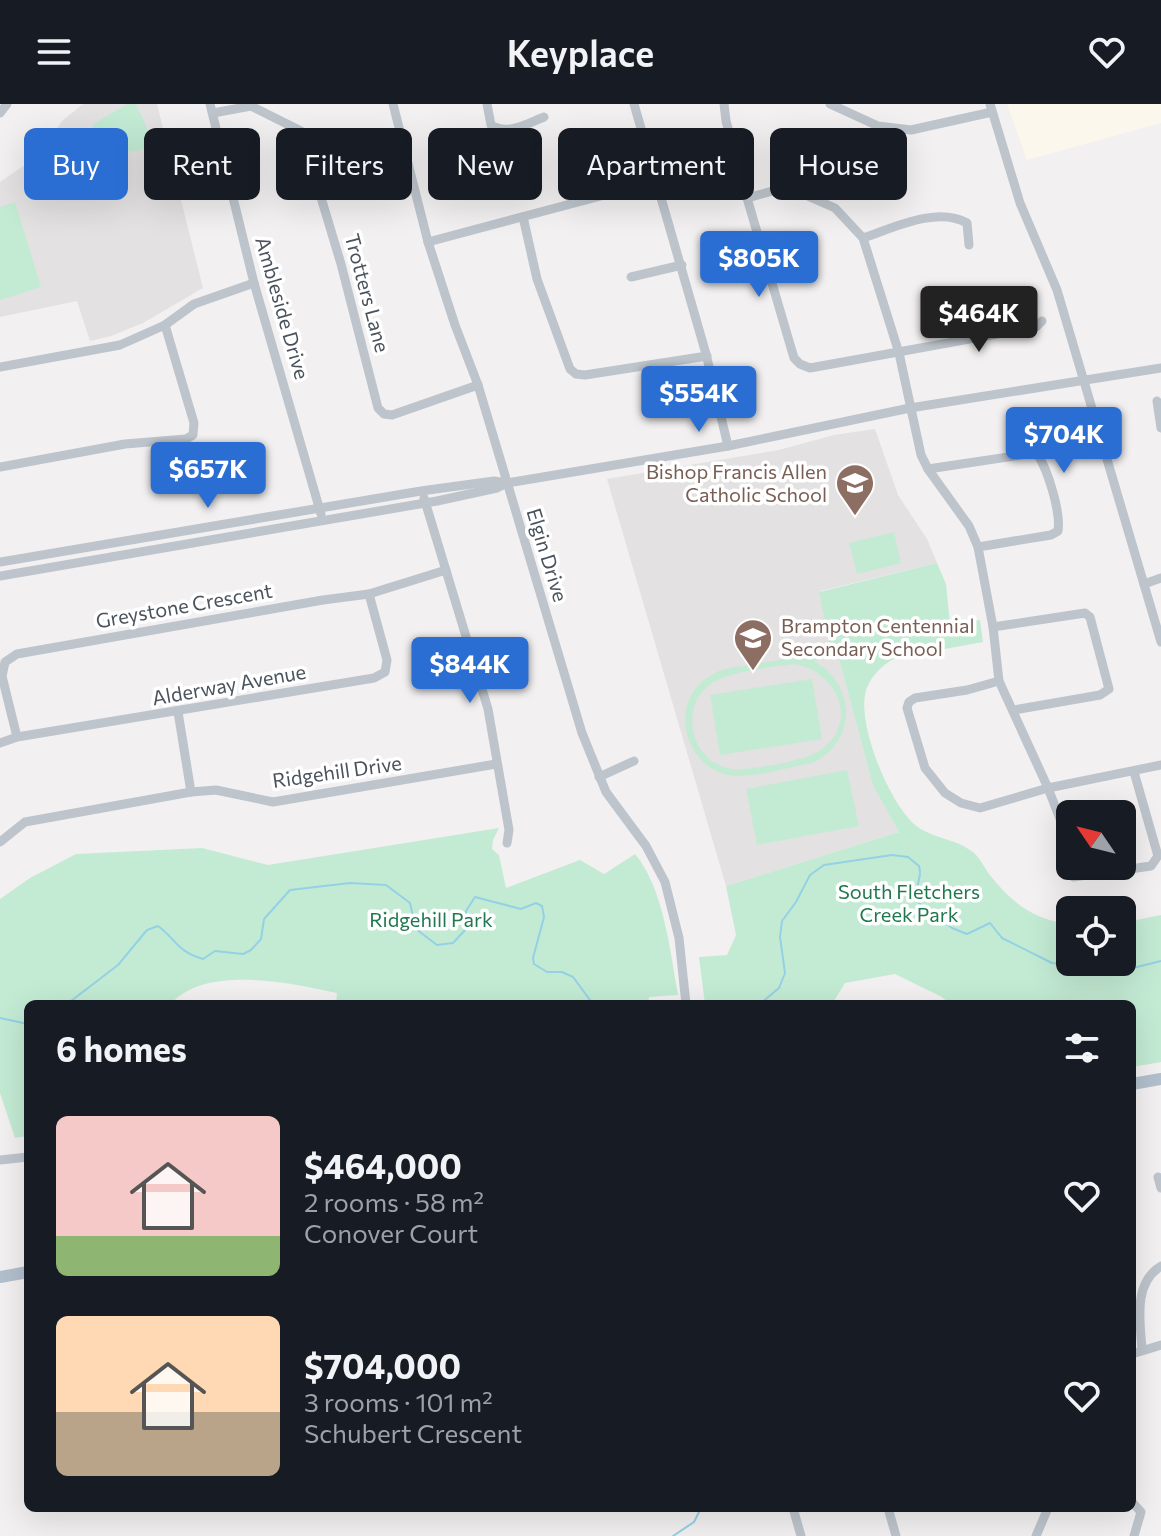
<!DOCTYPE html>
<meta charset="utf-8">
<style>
:root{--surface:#171b24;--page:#20242c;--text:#f1f3f6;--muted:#9ea1a6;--accent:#2a6ed3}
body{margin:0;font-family:Commissioner,sans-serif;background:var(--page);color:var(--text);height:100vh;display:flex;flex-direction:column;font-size:30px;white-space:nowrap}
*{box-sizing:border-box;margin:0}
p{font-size:26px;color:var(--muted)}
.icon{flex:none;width:44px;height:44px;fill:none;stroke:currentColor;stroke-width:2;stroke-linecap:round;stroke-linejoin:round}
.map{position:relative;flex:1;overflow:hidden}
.panel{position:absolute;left:24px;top:896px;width:1112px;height:512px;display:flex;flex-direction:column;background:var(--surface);border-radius:12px;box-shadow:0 8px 32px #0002}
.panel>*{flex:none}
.guide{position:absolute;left:24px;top:24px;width:1114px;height:72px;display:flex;gap:16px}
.needle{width:52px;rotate:305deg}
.controls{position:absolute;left:1056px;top:696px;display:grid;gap:16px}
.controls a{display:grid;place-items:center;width:80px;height:80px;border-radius:12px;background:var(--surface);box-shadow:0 8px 32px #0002;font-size:40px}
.price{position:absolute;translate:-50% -68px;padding:0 18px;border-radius:8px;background:var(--accent);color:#fff;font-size:26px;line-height:52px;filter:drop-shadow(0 2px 4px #0008)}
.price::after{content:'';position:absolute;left:50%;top:48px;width:24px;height:18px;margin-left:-12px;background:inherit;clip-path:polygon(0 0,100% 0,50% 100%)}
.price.current{background:#222;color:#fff}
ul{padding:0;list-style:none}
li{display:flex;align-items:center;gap:24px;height:200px;padding:0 32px}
li span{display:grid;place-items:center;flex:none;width:224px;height:160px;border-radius:12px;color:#555}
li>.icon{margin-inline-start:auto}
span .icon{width:96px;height:96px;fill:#fffc;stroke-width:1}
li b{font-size:34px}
h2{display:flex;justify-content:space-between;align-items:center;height:96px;padding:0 32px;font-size:34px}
.chip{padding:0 28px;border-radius:12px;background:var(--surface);box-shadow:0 8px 32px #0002;font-size:28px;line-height:72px}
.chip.current{background:var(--accent);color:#fff}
header{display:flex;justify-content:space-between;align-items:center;height:104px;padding:0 32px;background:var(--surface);font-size:36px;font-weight:600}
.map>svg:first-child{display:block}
.commercial{fill:#fbf7ec}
.education{fill:#e3e1e1}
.green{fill:#c3ebd4;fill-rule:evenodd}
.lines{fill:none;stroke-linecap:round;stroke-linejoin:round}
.stream{stroke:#94d1e4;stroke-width:2}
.minor{stroke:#bdc4cb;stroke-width:9}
.major{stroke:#b2bfcc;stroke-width:12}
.labels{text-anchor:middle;stroke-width:7;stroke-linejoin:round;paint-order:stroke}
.street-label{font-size:20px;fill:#4a535c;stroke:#fff}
.education-label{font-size:20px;fill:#785e54;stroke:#fff;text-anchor:end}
.park-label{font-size:20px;fill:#20784e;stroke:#fff}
</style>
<header><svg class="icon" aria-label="menu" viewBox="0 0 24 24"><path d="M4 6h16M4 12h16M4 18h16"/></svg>Keyplace<svg class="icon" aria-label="heart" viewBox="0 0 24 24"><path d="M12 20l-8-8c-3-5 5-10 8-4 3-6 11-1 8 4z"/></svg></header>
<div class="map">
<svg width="1161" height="1432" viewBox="0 0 1161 1432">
<rect width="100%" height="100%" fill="#f2f0f0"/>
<!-- commercial -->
<path class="commercial" d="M1007,0H1161V19L1027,56Z"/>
<!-- education -->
<g class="education">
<path d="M83,0H157L203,184L143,219L111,232L90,237L77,197L0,213V78L41,50L62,17Z"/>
<path d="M875,325L898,391L927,435L937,459L820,487L829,538L839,555L873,682L899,728L726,782L607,375L779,346L834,331Z"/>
</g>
<!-- green -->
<g class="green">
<path d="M127,0H136L154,40C128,55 104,47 92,21Z"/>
<path d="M15,98L41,183L0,196V103Z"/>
<path d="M894,428L901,459L857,470L849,439Z"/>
<path d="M937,459L946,480L950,520L980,516L983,538L895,554C881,562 868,574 865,591C859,625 889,697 914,720C930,734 953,734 970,746C978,750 984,763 989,770C1013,800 1032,814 1070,821V858H1122V819L1161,811V958L1132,963V900H950L942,893L895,870L845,879L832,900H705L699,853L727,851L736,831L726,782L899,728L873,682L839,555L829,538L819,488Z"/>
<path d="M829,547L831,554L814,557C857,580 857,639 812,659C789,663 749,676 727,671C679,658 669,591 715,569C726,563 739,563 751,561C777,556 803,552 829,547ZM795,560C836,568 860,616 822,645C807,657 759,664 740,665C693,667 675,604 712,579C730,567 773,563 795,560Z"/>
<path d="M812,575L822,635L720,651L710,591Z"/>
<path d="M847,666L859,722L757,741L746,685Z"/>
<path d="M499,724L493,736L492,745L499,751L506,784L580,756L604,770L635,750C664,785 670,847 678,891L649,893L648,900H431L415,896L413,900H336L337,889C292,879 205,860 171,900H28V1032L15,1034L0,989V795L30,774L76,750L202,744L268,761Z"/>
</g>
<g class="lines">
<!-- stream -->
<g class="stream">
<path d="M920,770L915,796L952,824L967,830L990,819L1002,834L1052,859L1129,865L1161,857"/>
<path d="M67,900L118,861L147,826L158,822C177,836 176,847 203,855L215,847L243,850L251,846L261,835L264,815L290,786L350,779L386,781L410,799L416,825L437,841L453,839L466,825V807L475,793L521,805L536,799L542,802L544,813L533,854L534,860L547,868H562L573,873L593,900"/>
<path d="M760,900L779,884L785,869L780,833L782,817L796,798L810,771L824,761L892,751L908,753L919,762L920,768"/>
<path d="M0,914L28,920"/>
<path d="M673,1432L694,1418L701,1404"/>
</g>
<!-- minor -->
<g class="minor">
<path d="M210,0L254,179L321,410"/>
<path d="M393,0L428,138L455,221L478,281L582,629L606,688L646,742L665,778L679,834L686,900"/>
<path d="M487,0L491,21C507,32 528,19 544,13"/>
<path d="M634,0L706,250L728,342"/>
<path d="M724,0L726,17L747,94L794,254L800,260L810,264L1036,223L1042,217"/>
<path d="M830,0L878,22L911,26L992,8"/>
<path d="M990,0L1020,99L1057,186L1161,538"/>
<path d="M0,9L7,0"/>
<path d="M213,9L251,2L301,27L341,160L378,304L384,310L392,311L478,281"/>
<path d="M747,94L787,83L835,104L863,134L899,249L921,351L928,365L969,422L978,443L993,523L999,577L1048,684L1161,661"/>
<path d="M523,113L537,175L570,265L576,270L585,271L707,252"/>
<path d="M863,134C893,124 937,102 967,119L969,141"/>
<path d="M428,138L657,77"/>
<path d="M631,173L682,161"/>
<path d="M0,263L120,241L165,221L194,200L254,179"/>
<path d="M1157,297L1161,324"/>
<path d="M0,363L125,340L186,335L193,331L194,319L165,221"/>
<path d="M928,365L1028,350L1038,351C1048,367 1061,408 1058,427L1051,431L978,443"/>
<path d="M424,394L488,605L509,726L507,739"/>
<path d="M0,458L421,387L494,377L507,379"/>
<path d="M0,472L437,397L497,384L507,379L728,342L910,304L1161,264"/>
<path d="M1144,480L1161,474"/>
<path d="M993,523L1085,509L1090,513L1109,585L1100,591L1014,606"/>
<path d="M999,577L967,586L915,594L909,598L907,604L925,664L945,689L961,699L980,704L1048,684L1065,728L1064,765L1073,773L1151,762L1158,752L1134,668"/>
<path d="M178,608L191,688"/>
<path d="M17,633L2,572L5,558L17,550L323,496L369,490L446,466"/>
<path d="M0,639L17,633L374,574L385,568L387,556L369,490"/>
<path d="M599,673L634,657"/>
<path d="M0,738L25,718L191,688L216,686L273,698L496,660"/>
<path d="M0,1056L28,1053"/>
<path d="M1158,1073L1161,1084"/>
<path d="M1142,1245C1140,1217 1133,1179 1161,1162"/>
<path d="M1132,1250L1161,1241"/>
<path d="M1132,1398L1141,1408L1134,1432"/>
<path d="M793,1404L801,1432"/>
<path d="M888,1404L896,1432"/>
<path d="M1036,1432L1048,1404"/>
</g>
<!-- major -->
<g class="major">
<path d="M1132,980L1161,975"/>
<path d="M0,1173L28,1168"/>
</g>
</g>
<!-- icons -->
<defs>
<symbol id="school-pin" viewBox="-11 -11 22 30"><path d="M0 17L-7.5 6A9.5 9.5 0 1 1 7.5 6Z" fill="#8d6e63" stroke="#fff"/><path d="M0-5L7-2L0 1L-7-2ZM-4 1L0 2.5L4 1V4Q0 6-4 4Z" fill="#fff"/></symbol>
</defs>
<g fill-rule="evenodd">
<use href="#school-pin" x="833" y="357" width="44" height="60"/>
<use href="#school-pin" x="731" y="512" width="44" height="60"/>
</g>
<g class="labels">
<!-- street labels -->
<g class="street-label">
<text transform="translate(367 189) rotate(75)" y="7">Trotters Lane</text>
<text transform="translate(282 204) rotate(74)" y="7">Ambleside Drive</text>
<text transform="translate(547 451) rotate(73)" y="7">Elgin Drive</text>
<text transform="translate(184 502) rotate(-10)" y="7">Greystone Crescent</text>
<text transform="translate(229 581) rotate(-10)" y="7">Alderway Avenue</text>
<text transform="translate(337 668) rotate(-8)" y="7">Ridgehill Drive</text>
</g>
<!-- education labels -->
<g class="education-label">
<text x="827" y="375">Bishop Francis Allen<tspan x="827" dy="23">Catholic School</tspan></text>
<text x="781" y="529" text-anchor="start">Brampton Centennial<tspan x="781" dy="23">Secondary School</tspan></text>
</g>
<!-- park labels -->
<g class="park-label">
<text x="909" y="795">South Fletchers<tspan x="909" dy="23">Creek Park</tspan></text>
<text x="431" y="823">Ridgehill Park</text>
</g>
</g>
</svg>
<div class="controls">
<a><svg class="needle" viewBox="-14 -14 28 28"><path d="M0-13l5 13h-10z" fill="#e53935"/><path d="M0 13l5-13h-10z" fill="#9ea1a6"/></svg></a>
<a><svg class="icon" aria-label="locate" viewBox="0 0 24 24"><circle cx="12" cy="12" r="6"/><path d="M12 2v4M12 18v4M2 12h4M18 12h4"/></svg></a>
</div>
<b class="price" style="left:759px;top:195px">$805K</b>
<b class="price current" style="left:979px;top:250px">$464K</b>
<b class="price" style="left:699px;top:330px">$554K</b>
<b class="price" style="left:1064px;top:371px">$704K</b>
<b class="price" style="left:208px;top:406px">$657K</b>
<b class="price" style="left:470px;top:601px">$844K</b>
<div class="guide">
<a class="chip current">Buy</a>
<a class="chip">Rent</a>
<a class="chip">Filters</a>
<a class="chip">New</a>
<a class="chip">Apartment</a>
<a class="chip">House</a>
</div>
<section class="panel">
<h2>6 homes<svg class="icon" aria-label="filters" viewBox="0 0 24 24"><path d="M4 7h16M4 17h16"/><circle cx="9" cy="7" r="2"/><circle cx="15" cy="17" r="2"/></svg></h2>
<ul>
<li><span style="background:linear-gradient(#f6c9c9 75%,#8fb573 0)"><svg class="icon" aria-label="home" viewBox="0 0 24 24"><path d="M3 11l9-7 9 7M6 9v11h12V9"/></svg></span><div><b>$464,000</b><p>2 rooms · 58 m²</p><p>Conover Court</p></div><svg class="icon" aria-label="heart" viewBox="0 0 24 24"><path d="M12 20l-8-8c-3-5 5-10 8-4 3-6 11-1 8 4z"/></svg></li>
<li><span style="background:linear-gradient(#ffd9b3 60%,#b9a48a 0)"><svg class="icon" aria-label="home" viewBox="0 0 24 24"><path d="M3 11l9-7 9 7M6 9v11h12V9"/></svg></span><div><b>$704,000</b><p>3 rooms · 101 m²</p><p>Schubert Crescent</p></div><svg class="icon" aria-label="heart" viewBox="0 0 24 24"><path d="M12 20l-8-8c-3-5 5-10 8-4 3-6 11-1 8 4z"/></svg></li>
</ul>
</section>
</div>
